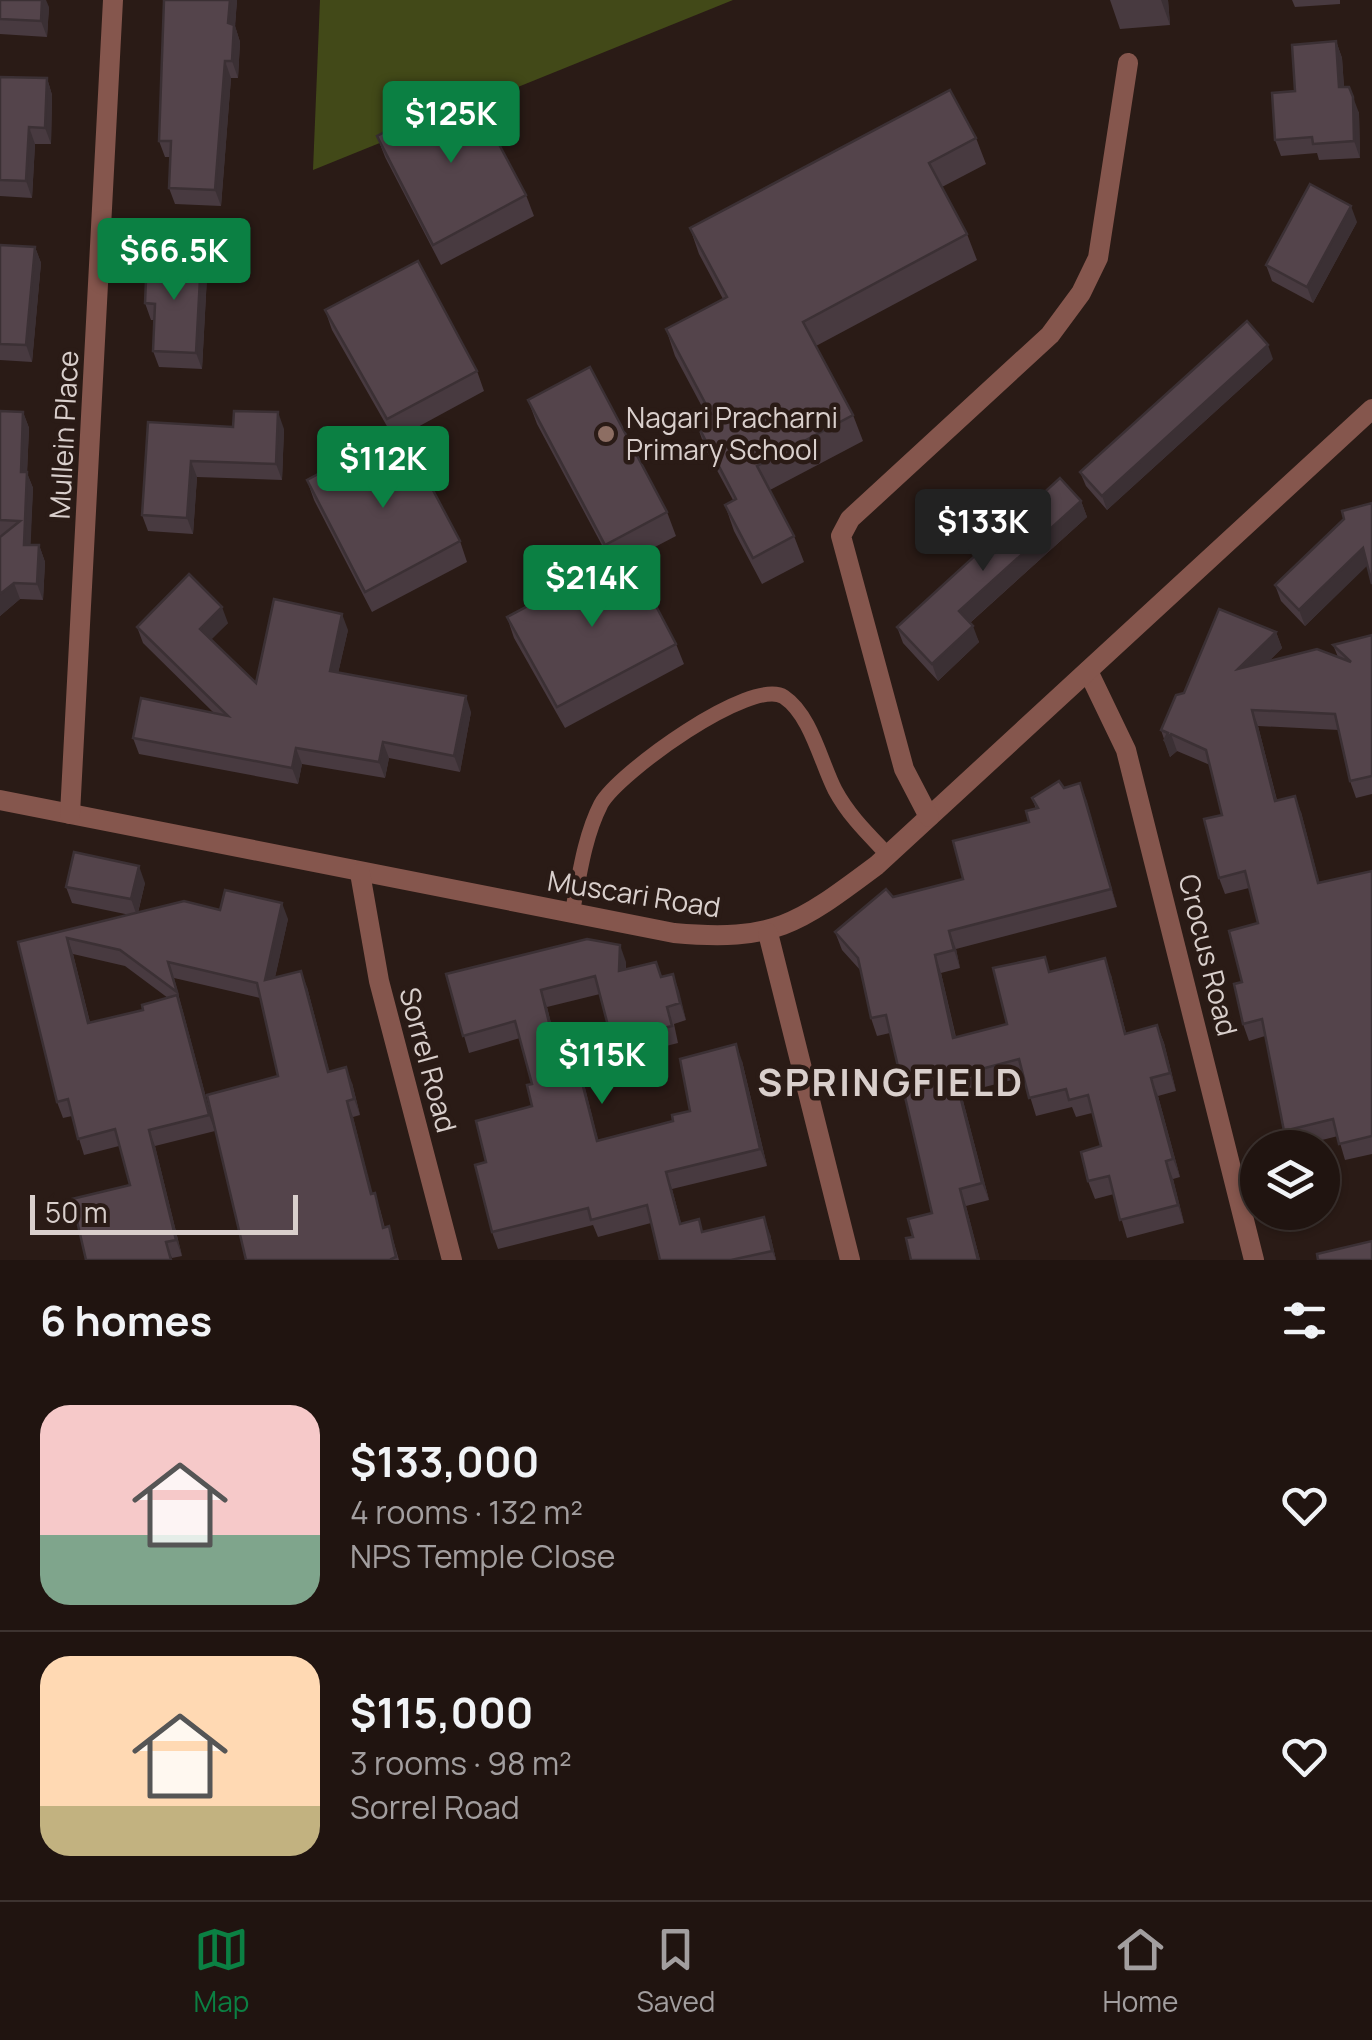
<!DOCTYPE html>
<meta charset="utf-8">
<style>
:root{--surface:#201410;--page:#281d19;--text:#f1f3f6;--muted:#a29e9f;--line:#3d3330;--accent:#0b8043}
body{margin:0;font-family:Manrope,sans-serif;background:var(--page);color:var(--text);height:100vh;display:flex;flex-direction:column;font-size:38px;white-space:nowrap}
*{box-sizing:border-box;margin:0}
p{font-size:32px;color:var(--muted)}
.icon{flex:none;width:55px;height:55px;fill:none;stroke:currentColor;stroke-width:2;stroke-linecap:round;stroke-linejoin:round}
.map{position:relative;height:1260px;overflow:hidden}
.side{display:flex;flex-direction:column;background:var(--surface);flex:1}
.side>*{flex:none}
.fabs{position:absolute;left:1240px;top:1130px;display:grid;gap:20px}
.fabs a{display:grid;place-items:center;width:100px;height:100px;border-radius:50%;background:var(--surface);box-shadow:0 2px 8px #0004,0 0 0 2px var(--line);font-size:50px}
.scale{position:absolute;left:30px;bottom:25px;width:268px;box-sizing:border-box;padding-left:10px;border:5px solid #d9cfcc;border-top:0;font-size:28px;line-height:35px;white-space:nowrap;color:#d9cfcc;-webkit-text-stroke:8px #2a1b16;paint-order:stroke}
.price{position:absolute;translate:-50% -85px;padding:0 22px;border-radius:10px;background:var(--accent);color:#fff;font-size:32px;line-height:65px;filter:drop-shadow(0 2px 5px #0008)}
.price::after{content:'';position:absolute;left:50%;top:60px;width:30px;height:22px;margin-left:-15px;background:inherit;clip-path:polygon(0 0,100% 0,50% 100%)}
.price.active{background:#222;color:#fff}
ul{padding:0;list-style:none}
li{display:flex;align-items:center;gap:30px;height:250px;padding:0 40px}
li+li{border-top:2px solid var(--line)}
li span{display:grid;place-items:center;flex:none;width:280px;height:200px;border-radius:30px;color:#555}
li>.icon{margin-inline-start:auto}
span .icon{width:120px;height:120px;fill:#fffc;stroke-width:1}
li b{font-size:42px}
h2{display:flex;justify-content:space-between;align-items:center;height:120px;padding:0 40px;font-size:42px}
.tabs{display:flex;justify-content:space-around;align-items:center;height:140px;border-top:2px solid var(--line);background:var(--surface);font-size:28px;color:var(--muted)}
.tabs a{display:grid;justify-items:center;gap:5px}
.tabs .active{color:var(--accent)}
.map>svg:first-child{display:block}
.green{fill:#424918}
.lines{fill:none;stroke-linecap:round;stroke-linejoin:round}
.service{stroke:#85564d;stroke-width:15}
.minor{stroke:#85564d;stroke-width:20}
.wall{fill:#483a40;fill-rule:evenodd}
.shaded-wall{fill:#3b3034}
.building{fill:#54444b;stroke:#3b3034;stroke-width:2.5}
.education-dot{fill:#8d6e63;stroke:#2a1b16;stroke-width:4}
.labels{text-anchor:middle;stroke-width:9;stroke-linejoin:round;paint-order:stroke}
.poi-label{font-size:28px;fill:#d9cfcc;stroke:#2a1b16;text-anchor:start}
.street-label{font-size:28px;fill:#d9cfcc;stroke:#2a1b16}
.district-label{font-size:38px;font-weight:bold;letter-spacing:2.5px;fill:#d9cfcc;stroke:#2a1b16}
</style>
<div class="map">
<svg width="1372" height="1260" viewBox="0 0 1372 1260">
<rect width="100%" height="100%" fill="#2a1b16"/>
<!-- green -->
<path class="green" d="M320,0H733L313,170Z"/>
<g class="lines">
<!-- service -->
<path class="service" d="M572,914C579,878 584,837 601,804C618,773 752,676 784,697C811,715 821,763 835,790C849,816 868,834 888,855"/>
<!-- minor -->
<g class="minor">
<path d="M1088,671L1126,750L1254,1260"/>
<path d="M0,800L674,933C775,942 798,924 877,865L1372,409"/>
<path d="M70,814L113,0"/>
<path d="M929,817L904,769L841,536L850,519L1050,335L1081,293L1098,258L1128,63"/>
<path d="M360,873L379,981L452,1260"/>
<path d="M768,933L850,1260"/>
</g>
</g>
<!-- wall -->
<g class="wall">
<path d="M0,0L49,7L47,37L0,34Z"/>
<path d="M164,0H237L235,26L240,42L238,78H231L221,206L175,204L169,188L170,157H165L159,141Z"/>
<path d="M1110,0H1168L1170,25L1120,29Z"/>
<path d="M1292,0H1340V4L1295,7Z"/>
<path d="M1336,41L1342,58L1344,87L1359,113L1360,158L1319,160L1317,153L1281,156L1275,140L1295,91Z"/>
<path d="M0,77L47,78L52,95L51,144H35L32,198L0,196Z"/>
<path d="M377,136L526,195L534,216L441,265L385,157Z"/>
<path d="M976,138L986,164L942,187L967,234L977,260L816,346L853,415L863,441L770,490L794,536L804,562L762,584L734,531L725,505L733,500L705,448L696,422L707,416L675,356L666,329L723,299L699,254L690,228Z"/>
<path d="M1357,222L1313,303L1272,281L1266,265Z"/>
<path d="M0,245L35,247L41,263L32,362L0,360Z"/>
<path d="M201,260L207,276L202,369L159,367L153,351L154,320H151L145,303Z"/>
<path d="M325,310L477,371L484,391L403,435L460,541L467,562L372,612L314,500L307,480L392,435L332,330Z"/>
<path d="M1273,359L1107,510L1086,486L1080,472Z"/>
<path d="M528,400L667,512L676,536L632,559L676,644L684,664L565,728L514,638L507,617L611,562L537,424Z"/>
<path d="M0,411L23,412L29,428L27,473L33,488L30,545H39L45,562L43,600L20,599L0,616Z"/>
<path d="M148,422L284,429L282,480L197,477L193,534L148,531L142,515Z"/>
<path d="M1081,501L1087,517L970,623L979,642L938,681L903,643L897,627Z"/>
<path d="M1367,565L1305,626L1281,601L1275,585Z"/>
<path d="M228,623L211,639L256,683L348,630L338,673L471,712L460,772L389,758L385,778L302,764L298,784L139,754L133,738L214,713L143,643L137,627Z"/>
<path d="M1276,632L1282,648L1269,661L1338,657L1333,645L1372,635V794L1356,798L1350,781L1339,730L1258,726L1277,800L1301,812L1319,882L1372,871V1154L1345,1160L1338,1136L1290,1148L1284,1131L1265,1036L1249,1041L1243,1024L1242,982L1258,923L1249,888L1225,894L1219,878L1222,815L1210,765L1177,751L1170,757L1161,730L1184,693Z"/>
<path d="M1080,783L1117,907L956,949L960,968L941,973L956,1037L1007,1024L1051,971L1111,975L1126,1033L1157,1025L1164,1043L1176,1091L1158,1096L1180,1177L1173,1179L1184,1223L1127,1238L1114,1194L1095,1199L1088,1181L1101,1146L1092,1113L1076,1117L1072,1107L1036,1116L1024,1077L961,1093L989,1200L966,1206L980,1260H911L913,1237L932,1213L890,1033L877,1036L871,1018L861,971L842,950L835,932L893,897L963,879L1029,822L1036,809L1032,798Z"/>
<path d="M145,883L138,913L220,910L288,919L275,977L307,987L329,1071L352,1083L360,1115L353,1117L372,1194L380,1209L385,1228L389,1226L399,1260H246L278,1076L260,998L174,978L215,1131L155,1146L182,1256L172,1258L130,1185L119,1146L84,1155L72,1116L63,1118L57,1102L18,942L130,915L72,903L66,887ZM73,954L125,966L168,998L143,1010L90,1022Z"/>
<path d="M626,962V969L656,962L662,977L673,974L686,1020L674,1024L678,1043L618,1058L612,1041L600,994L547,1007L561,1063L576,1059L582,1076L598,1140L673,1121L690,1111L742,1061L767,1166L672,1189L681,1224L703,1231L770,1234L776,1260H660L651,1223L598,1237L593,1225L498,1249L492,1232L486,1162L532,1106V1084L520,1038L469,1053L446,974Z"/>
</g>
<!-- shaded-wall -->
<g class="shaded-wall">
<path d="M42,0H46L49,7L47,37L41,21Z"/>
<path d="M230,0H237L235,26L240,42L238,78L232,61L228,23Z"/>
<path d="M1161,0H1168L1170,25Z"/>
<path d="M1336,41L1342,58L1345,104L1339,87Z"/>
<path d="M225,61L231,78L221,206L215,190Z"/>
<path d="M47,78L52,95L51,144L45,128Z"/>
<path d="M1353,97L1359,113L1360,158L1354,141Z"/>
<path d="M29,127L35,144L32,198L26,181Z"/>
<path d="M1351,206L1357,222L1313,303L1307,287Z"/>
<path d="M35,247L41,263L32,362L26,345Z"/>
<path d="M201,260L207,276L202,369L196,353Z"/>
<path d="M1268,345L1273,359L1107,510L1102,496Z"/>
<path d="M23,412L29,428L27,473L33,488L30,561L24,545L21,472Z"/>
<path d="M278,412L284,429L282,480L276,464Z"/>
<path d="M191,461L197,477L193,534L187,518Z"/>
<path d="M1081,501L1087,517L965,627L959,611Z"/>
<path d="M39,545L45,562L43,600L37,584Z"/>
<path d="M1363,548L1369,564L1305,626L1299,610Z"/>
<path d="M14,583L20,599L0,616V594Z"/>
<path d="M222,607L228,623L206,645L200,629Z"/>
<path d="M342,614L348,630L335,687L330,671Z"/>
<path d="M973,626L979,642L938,681L932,664Z"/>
<path d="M1276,632L1282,648L1244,686L1238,669Z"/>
<path d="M466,696L471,712L460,772L454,756Z"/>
<path d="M1252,710L1258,726L1281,817L1275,801Z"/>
<path d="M1171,734L1177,751L1170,757L1164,741Z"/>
<path d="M383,742L389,758L385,778L379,762Z"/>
<path d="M296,748L302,764L298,784L292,768Z"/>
<path d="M1080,783L1087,801L1117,907L1111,889Z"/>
<path d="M1295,796L1301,812L1324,899L1318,883Z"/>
<path d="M139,866L145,883L137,916L131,899Z"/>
<path d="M282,903L288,919L271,996L265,980Z"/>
<path d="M949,931L956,949L960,968L954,950Z"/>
<path d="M67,938L73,954L94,1039L88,1023Z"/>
<path d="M620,945L626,962L625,988L619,971Z"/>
<path d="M935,955L941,973L960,1056L953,1038Z"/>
<path d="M1105,958L1111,975L1131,1052L1125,1034Z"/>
<path d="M301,971L307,987L334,1088L328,1072Z"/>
<path d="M673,974L679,991L686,1020L680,1003Z"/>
<path d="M541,990L547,1007L565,1080L559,1063Z"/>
<path d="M177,995L183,1011L215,1131L209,1115Z"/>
<path d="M1157,1025L1164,1043L1176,1091L1170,1073Z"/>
<path d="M736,1044L742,1061L767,1166L760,1149Z"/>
<path d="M576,1059L582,1076L603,1158L597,1141Z"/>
<path d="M346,1067L352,1083L360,1115L354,1099Z"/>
<path d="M955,1076L961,1093L989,1200L982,1183Z"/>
<path d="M1151,1078L1158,1096L1180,1177L1173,1159Z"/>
<path d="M347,1101L353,1117L377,1210L371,1194Z"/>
<path d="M149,1130L155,1146L182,1256L176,1240Z"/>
<path d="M1166,1161L1173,1179L1184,1223L1178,1205Z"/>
<path d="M666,1172L672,1189L686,1241L680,1224Z"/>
<path d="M960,1189L966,1206L980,1260H978Z"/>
<path d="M764,1217L770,1234L776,1260L772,1251Z"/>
</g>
<!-- building -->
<g class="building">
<path d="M0,0H42L41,21L0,19Z"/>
<path d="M164,0H230L228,23L234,25L232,61H225L215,190L169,188L171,141H159Z"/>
<path d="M1336,41L1339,87H1349L1353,97L1354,141L1313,144L1312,137L1275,140L1272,93L1295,91L1292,45Z"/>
<path d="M0,77L47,78L45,128L29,127L26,181L0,180Z"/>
<path d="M469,88L526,195L433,245L377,136Z"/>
<path d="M950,90L976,138L929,163L967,234L803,322L853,415L757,466L794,536L753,558L725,505L736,499L696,422L711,414L666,329L727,297L690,228Z"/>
<path d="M1310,184L1351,206L1307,287L1266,265Z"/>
<path d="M0,245L35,247L26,345L0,344Z"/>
<path d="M147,257L201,260L196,353L153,351L155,304L145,303Z"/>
<path d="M418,261L477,371L387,419L325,310Z"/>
<path d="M1247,321L1268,345L1102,496L1080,472Z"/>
<path d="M590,367L667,512L605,545L528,400Z"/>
<path d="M0,411L23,412L21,472H27L24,545H39L37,584L14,583L0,594V537L20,521L0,520Z"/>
<path d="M234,411L278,412L276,464L191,461L187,518L142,515L148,422L233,427Z"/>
<path d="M401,430L460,541L365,592L307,480Z"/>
<path d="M1060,478L1081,501L959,611L973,626L932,664L897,627Z"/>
<path d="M1372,503V584L1363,548L1299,610L1275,585L1344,519L1342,511Z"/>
<path d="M628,553L676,644L557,707L507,617Z"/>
<path d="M189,574L222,607L200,629L256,683L274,599L342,614L330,671L466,696L454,756L383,742L379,762L296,748L292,768L133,738L141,698L228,716L137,627Z"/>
<path d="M1219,609L1276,632L1238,669L1317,649L1351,662L1333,645L1372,635V776L1350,781L1335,714L1252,710L1275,801L1295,796L1318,883L1372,871V1136L1339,1144L1333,1119L1284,1131L1262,1019L1243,1024L1234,984L1242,982L1229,931L1258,923L1245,871L1219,878L1204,819L1222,815L1206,750L1171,734L1164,741L1168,733L1161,730L1176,695L1184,693Z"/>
<path d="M1059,781L1064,788L1080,783L1111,889L949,931L954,950L935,955L953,1038L1007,1024L993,968L1045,957L1049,972L1105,958L1125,1034L1157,1025L1170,1073L1151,1078L1173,1159L1166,1161L1178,1205L1120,1220L1109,1176L1088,1181L1081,1152L1101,1146L1088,1095L1069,1100L1066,1089L1029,1098L1019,1059L955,1076L982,1183L960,1189L978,1260H911L906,1238L913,1237L908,1219L932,1213L886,1015L871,1018L858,958L835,932L886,889L893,897L963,879L953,841L1029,822L1026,811L1038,808L1032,798Z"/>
<path d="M74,852L139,866L131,899L66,887Z"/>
<path d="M225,890L282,903L265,980L301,971L328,1072L346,1067L354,1099L347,1101L371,1194L375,1193L383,1228L389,1226L396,1257L391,1259V1260H246L207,1095L278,1076L257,983L168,962L177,992L120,950L67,938L88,1023L143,1010L142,1005L177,995L209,1115L149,1130L176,1240L166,1242L171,1260H86L72,1199L130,1185L115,1129L78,1139L68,1099L57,1102L18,942L184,901L220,910Z"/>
<path d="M587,939L620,945L619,971L656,962L661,977L673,974L680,1003L667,1007L672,1026L612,1041L595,976L541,990L559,1063L576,1059L597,1141L673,1121L672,1115L690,1111L680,1059L736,1044L760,1149L666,1172L680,1224L699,1219L702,1232L764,1217L772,1251L731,1260H660L647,1205L591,1220L588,1208L492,1232L475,1165L486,1162L476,1121L532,1106L527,1085L532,1084L515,1021L463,1036L446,974Z"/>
<path d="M1372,1241V1260H1318L1317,1254Z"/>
</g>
<!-- markers -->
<circle class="education-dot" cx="606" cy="434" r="10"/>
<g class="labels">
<!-- poi labels -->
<g class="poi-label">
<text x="626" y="428">Nagari Pracharni<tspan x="626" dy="32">Primary School</tspan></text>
</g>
<!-- street labels -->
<g class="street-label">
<text transform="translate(64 435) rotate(-87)" y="10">Mullein Place</text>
<text transform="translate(634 894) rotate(9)" y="10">Muscari Road</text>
<text transform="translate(1208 955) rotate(76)" y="10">Crocus Road</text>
<text transform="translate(428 1060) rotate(75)" y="10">Sorrel Road</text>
</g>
<!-- district labels -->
<g class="district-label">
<text x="891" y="1096">SPRINGFIELD</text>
</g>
</g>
</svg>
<div class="fabs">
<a><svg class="icon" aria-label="layers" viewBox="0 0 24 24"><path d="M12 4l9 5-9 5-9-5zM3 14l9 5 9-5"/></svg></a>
</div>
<div class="scale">50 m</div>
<b class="price" style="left:451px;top:166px">$125K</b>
<b class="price" style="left:174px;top:303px">$66.5K</b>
<b class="price" style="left:383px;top:511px">$112K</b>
<b class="price active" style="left:983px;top:574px">$133K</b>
<b class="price" style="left:592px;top:630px">$214K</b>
<b class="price" style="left:602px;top:1107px">$115K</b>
</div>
<section class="side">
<h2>6 homes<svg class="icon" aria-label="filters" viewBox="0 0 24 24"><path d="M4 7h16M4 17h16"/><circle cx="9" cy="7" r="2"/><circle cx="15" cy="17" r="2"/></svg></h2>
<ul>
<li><span style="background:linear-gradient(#f6c9c9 65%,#7fa58c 0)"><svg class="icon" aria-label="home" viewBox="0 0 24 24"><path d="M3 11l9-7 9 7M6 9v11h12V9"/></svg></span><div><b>$133,000</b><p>4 rooms · 132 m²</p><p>NPS Temple Close</p></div><svg class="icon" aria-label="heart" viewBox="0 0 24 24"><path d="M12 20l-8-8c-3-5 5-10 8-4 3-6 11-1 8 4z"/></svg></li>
<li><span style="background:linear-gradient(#ffd9b3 75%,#c2b280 0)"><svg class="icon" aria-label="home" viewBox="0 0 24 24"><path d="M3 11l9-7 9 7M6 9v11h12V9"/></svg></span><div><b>$115,000</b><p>3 rooms · 98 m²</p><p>Sorrel Road</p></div><svg class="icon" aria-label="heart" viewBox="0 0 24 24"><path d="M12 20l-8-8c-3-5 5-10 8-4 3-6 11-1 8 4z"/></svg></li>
</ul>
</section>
<nav class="tabs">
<a class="active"><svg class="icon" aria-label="map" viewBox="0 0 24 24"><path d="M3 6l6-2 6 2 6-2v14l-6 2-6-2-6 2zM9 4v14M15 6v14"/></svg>Map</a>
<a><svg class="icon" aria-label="saved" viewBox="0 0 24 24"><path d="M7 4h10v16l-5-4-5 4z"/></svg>Saved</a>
<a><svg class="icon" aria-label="home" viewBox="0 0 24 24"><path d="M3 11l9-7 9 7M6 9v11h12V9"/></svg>Home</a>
</nav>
